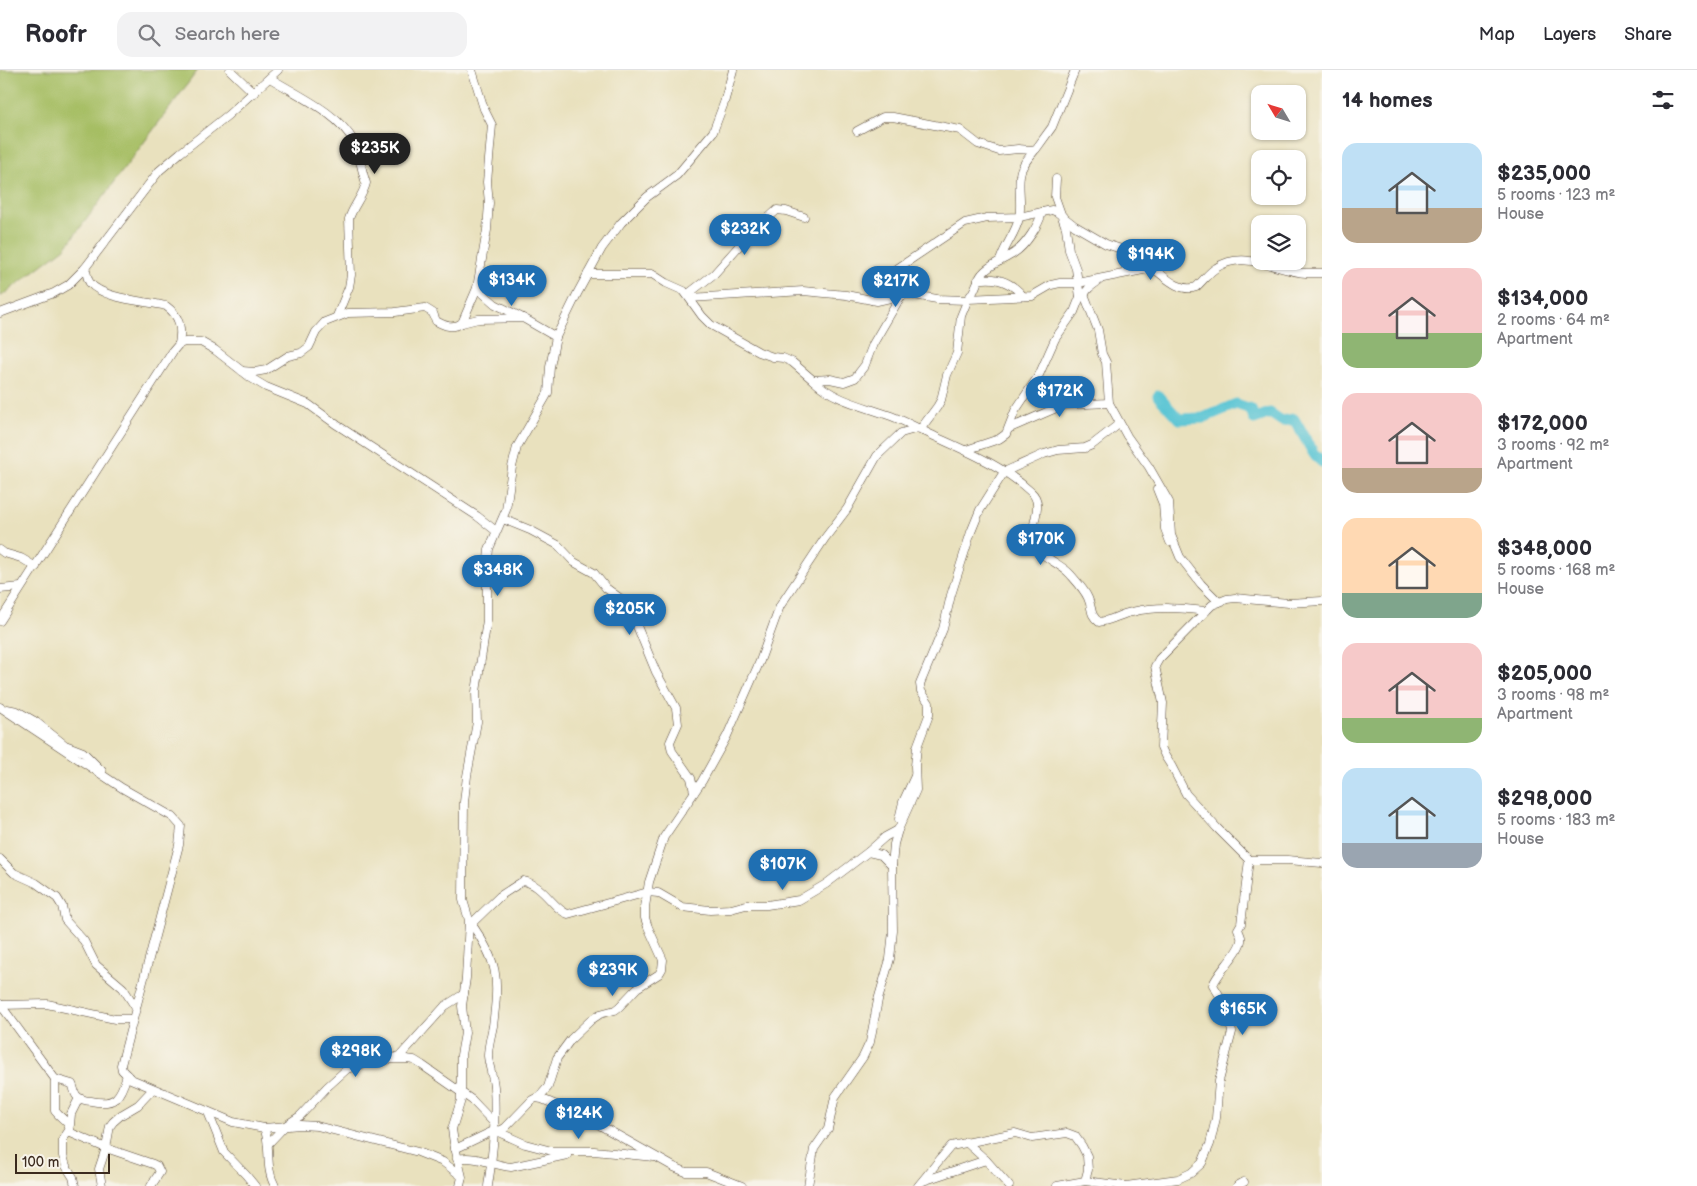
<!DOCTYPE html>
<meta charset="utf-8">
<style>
:root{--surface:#fff;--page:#f2f2f3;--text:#2b2b33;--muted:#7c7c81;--line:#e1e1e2;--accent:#1f6fb2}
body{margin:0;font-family:"Balsamiq Sans",sans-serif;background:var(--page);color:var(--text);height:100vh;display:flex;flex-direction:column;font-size:19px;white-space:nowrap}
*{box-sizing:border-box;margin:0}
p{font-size:16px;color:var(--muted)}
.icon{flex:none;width:28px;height:28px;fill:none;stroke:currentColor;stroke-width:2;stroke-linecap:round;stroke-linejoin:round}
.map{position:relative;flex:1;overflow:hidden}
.details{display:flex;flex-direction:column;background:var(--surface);width:375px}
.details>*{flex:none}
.needle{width:32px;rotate:308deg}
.controls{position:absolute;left:1251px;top:15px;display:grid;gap:10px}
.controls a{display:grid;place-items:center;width:55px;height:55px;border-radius:10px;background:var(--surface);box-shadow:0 1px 4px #0004;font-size:25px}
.scale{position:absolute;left:15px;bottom:12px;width:95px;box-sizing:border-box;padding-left:5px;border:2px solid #3b2a1e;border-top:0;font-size:14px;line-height:18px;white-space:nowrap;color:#3b2a1e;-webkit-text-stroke:4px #f7f3e8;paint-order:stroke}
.price{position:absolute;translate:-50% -42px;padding:0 11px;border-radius:18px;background:var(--accent);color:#fff;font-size:16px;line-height:32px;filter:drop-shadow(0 1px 2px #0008)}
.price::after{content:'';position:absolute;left:50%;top:30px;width:15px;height:11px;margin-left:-8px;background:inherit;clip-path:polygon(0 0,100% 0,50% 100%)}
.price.selected{background:#222;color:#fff}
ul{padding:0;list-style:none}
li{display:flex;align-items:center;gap:15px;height:125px;padding:0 20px}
li span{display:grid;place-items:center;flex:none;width:140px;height:100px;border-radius:15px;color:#555}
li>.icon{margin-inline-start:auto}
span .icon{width:60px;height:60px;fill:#fffc;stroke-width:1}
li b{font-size:21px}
h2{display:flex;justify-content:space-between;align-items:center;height:60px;padding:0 20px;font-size:21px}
header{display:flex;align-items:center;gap:30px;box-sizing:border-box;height:70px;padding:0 25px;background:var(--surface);border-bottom:1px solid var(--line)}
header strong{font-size:24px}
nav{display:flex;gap:28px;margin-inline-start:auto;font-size:18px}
.search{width:350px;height:45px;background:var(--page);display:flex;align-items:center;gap:12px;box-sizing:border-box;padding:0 18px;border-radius:15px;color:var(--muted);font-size:19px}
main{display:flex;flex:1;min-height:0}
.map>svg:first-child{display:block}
.green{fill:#a6be64;stroke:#707441}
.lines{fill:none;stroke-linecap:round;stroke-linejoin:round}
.river{stroke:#5ac5d4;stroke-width:11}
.street-casing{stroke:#554536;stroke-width:9}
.street{stroke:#fff;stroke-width:8}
</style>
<header>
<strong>Roofr</strong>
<div class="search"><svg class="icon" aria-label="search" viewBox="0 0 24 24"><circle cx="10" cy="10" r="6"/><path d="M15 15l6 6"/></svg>Search here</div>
<nav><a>Map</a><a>Layers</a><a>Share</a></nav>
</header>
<main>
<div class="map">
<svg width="1322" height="1116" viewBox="0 0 1322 1116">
<rect width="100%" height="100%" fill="#f7f3e8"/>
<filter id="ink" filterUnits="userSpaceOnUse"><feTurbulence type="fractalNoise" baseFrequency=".02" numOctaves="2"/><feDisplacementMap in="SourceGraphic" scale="10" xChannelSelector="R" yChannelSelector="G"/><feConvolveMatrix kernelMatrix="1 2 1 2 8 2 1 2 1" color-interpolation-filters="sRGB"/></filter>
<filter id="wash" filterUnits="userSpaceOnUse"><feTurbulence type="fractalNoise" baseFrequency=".0096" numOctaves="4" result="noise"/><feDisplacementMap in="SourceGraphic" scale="20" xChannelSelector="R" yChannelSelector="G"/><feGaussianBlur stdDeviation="1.12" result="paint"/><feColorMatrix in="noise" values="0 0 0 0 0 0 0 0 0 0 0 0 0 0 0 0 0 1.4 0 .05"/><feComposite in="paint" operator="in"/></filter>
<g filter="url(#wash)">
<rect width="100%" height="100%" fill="#e9e1be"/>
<!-- green -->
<path class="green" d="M0,0H198L65,178L0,227Z"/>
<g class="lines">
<!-- river -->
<path class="river" d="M1158,326L1179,349L1203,348L1236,334L1251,339L1254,349L1270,343L1282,351L1294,349L1314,384L1322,392"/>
</g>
</g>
<g filter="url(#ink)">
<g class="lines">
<defs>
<g id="street">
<path d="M230,0L254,23"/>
<path d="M270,8C297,25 339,43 354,72C360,85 361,99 366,113C363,126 353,136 349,149L351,205L349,217L337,246"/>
<path d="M857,61L883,47H893L960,60L978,74L999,81L1018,79L1031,80L1036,79L1039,75L1052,57L1075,0"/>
<path d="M1056,109L1055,127L1066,158L1069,180L1076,199L1080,227"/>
<path d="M1000,191C1004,176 1016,163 1019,148C1022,134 1018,119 1020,105C1021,95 1030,86 1036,79"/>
<path d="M85,198C87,203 87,209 90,213C103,229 146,231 166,236C180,246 182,258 179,274"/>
<path d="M588,204H652L666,213L684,221L702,246L711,255L759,282L773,287L783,288L792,292L813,310L830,309L844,312L855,308L865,295L873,274L901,226"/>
<path d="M1101,209L1089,218L1084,224L1098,260L1102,284L1106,292L1109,333L1127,366L1149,397L1169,432L1171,465L1180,487L1201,514L1219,532"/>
<path d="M978,210C997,206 1011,212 1023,226"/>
<path d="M477,218L495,234L521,247"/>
<path d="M688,224L714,204L746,168L777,140L786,141L804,147"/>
<path d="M690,228L803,221L846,225L877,231L908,224L937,229L966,230C975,225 976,211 982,204C990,194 1004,190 1014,183C1026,175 1039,155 1042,142"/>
<path d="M872,230L879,218L898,198L965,153L987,148L1019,147L1052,140L1057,142L1075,156L1106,174L1121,179L1153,198"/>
<path d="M0,243L54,223L68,215L85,198L159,101L180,83L228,45L278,0"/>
<path d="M462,253L478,249L523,248L556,267"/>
<path d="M242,301L255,302L266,300L288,286L301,283L309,277L316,262L325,252L348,243L395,242L425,238L433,243L436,251C445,256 453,259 462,253L477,218L487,160L489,133L487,112L492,55L484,39L472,0"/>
<path d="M813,310C835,331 864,336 891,346C907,352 921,360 936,367C969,382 1003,396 1031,422C1046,435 1028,456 1034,472C1039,487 1060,493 1070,504C1077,512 1084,519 1088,528C1093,539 1089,544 1099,552C1111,551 1120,544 1132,542C1157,536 1181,538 1206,541"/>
<path d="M1010,358L1063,335L1109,333"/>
<path d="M966,380L999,369L1006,364L1015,341L1039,305L1055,269L1074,242L1080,227L1085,223"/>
<path d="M1157,419L1163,434L1165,459L1170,472"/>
<path d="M503,449L530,460L558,475L574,492L594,503L606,518L621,529L632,544L656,602L676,638L678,654L670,672L672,681L691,708L694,722"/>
<path d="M0,480L4,483L21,488L36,497"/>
<path d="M0,519L21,517"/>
<path d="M1322,531L1289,533L1235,528L1227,529L1212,535L1159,589L1155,596L1163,633L1161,677L1165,686L1172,697L1186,724L1217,758L1249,790H1288L1322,793"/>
<path d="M0,551L173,281L179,274L185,272H201L215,280L251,308L266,317L308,334L337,355L477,446L496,461"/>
<path d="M0,637L122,718L173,747L181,756L179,775L121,995L122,1000L131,1009L233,1052L264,1058L300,1055L317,1056L418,1082L443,1092L460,1105"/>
<path d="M7,639L17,641L36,652L65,675L83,682L102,701"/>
<path d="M899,749L903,732L915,706"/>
<path d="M868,782L885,767L898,760"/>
<path d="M0,789L14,803L36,813L57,828L62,836L65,850L84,871L96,895L123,918L136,938"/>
<path d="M470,852C499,892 499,908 493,956C491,966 488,976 488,986C489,997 493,1006 494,1017C496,1049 493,1084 488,1116"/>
<path d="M471,854L500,826L523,811C543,814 554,840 568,844L648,822L658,823L682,837L710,840L731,839L746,835H767L799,830L826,814L868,782L881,785L892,796"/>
<path d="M0,934L55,1009V1041C63,1051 67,1048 71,1063L106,1078L153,1094L157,1096L160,1102L151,1116"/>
<path d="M1,935L47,934L115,949H132"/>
<path d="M394,988L401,985L445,936L464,924"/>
<path d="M55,1009L72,1014C74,1017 74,1022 76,1025C79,1029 86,1031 91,1031C115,1036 120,1028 127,1005"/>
<path d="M536,1028L541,1025L548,1017L557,988L571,969L591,950L600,944L615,940L619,937L637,918L659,904L662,899L663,890L648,857L645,848V837L649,812L664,767L702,711L727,666L760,591L780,536L825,468L847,439L877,386L901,363L922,357L937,337L941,330L947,305L957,283L961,246L968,229L1032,226L1051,215L1060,213H1078L1153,198C1165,207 1180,223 1196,217C1203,211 1208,203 1216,198C1244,179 1277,201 1306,203C1312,203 1317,203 1322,203"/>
<path d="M208,1042L224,1082L246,1105L255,1116"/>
<path d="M70,1055L71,1044L79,1028"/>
<path d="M264,1058C272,1076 264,1097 275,1116"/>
<path d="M70,1059L63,1069V1086L66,1096L73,1107L75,1116"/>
<path d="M496,1061L525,1074L552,1081H594L654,1087"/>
<path d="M966,1072L986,1090L1009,1116"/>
<path d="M268,1074L285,1056L300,1046L327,1017L347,999L365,993L393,989H406L414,990L422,995L472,1030L494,1053"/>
<path d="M455,1079L493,1061L501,1060L505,1058L532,1030L536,1028L542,1029L587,1048L674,1097L686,1102H706L742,1116"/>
<path d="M457,1089C477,1085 492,1095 511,1097L567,1085"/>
<path d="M923,1111L986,1090"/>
<path d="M102,1116L99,1099L106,1078L110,1056L113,1052L121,1045L138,1035L153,1019"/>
<path d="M460,1116L462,1107L454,1073L452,1059L461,1030V985L465,963L462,936L466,908L469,850L463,830L464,732L467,706L477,652L476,622L487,550V500L489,479L506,440L512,397L517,377L548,323L550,297L556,267L578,222L602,178L621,153L647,127L677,105L713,62L724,33L733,0"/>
<path d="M808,1116L814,1079L828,1059L835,1027L863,987L870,972L878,930L890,889L893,861L892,796L894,774L898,760L916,720L915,696L917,677L929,645V633L921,621L920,614L943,559L951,525L971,462L980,440L1004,402L1044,384L1058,380L1085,378L1092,375L1119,354"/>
<path d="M918,1116L951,1076L1015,1063L1032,1068L1067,1063L1075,1066L1082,1076L1087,1086L1088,1100L1085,1111"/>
<path d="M1057,1116L1085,1111L1126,1116L1178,1109L1191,1103L1202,1093L1210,1074L1216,1048L1219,1011L1232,962L1226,936L1213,915C1217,902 1244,879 1241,867C1240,864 1239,862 1238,859L1241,854L1249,790"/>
<path d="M1237,1116L1244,1112"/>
</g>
</defs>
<!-- street casing -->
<use href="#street" class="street-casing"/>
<!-- street -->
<use href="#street" class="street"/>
</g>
</g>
</svg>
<div class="controls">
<a><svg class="needle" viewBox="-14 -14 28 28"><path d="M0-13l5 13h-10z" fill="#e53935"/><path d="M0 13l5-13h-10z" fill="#7c7c81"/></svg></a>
<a><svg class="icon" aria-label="locate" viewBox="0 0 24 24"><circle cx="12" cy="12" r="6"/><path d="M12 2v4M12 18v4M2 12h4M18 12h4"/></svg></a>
<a><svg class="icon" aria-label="layers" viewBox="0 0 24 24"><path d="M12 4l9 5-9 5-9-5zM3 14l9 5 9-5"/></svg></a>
</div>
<div class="scale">100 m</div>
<b class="price selected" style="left:375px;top:105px">$235K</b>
<b class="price" style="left:745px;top:186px">$232K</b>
<b class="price" style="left:1151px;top:211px">$194K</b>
<b class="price" style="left:512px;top:237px">$134K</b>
<b class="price" style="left:896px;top:238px">$217K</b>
<b class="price" style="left:1060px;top:348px">$172K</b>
<b class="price" style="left:1041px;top:496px">$170K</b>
<b class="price" style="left:498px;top:527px">$348K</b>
<b class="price" style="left:630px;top:566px">$205K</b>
<b class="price" style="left:783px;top:821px">$107K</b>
<b class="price" style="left:613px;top:927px">$239K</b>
<b class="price" style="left:1243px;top:966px">$165K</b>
<b class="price" style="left:356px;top:1008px">$298K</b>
<b class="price" style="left:579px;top:1070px">$124K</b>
</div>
<section class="details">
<h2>14 homes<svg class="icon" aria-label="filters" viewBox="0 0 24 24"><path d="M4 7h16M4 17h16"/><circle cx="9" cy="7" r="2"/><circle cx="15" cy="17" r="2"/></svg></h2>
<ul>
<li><span style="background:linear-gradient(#bfe0f5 65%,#b9a48a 0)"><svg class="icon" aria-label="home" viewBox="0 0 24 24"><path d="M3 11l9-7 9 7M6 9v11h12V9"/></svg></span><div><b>$235,000</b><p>5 rooms · 123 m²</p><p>House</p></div></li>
<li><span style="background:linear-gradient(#f6c9c9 65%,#8fb573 0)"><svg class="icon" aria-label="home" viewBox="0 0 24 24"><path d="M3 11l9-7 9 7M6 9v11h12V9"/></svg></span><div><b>$134,000</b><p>2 rooms · 64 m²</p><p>Apartment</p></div></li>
<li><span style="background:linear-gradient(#f6c9c9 75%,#b9a48a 0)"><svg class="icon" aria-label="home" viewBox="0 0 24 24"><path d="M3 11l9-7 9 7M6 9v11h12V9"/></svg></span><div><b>$172,000</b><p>3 rooms · 92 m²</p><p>Apartment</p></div></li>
<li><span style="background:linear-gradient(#ffd9b3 75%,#7fa58c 0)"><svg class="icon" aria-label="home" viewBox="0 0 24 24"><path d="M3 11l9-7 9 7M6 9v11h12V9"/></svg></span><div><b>$348,000</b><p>5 rooms · 168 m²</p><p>House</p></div></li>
<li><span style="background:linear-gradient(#f6c9c9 75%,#8fb573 0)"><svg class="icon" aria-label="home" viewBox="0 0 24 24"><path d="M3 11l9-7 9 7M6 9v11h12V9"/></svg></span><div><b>$205,000</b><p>3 rooms · 98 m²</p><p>Apartment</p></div></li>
<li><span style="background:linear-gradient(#bfe0f5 75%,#9aa5b1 0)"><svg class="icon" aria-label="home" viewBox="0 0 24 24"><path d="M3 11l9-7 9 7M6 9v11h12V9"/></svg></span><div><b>$298,000</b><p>5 rooms · 183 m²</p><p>House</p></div></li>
</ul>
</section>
</main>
